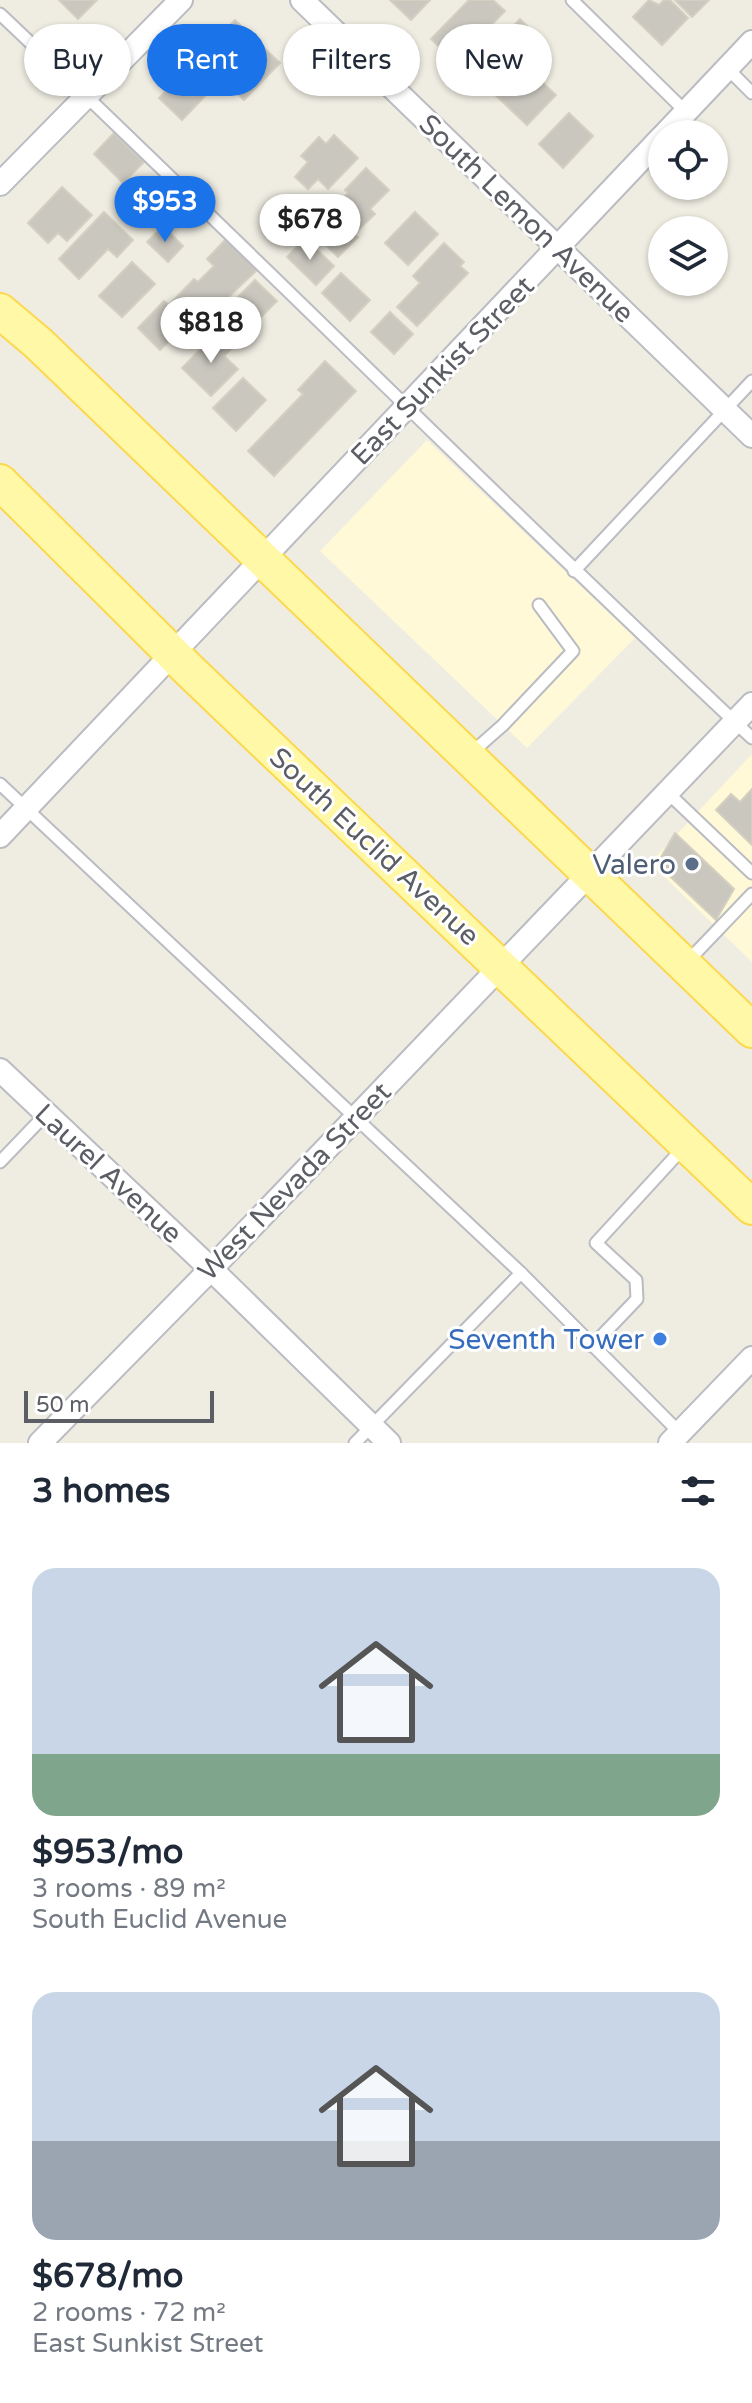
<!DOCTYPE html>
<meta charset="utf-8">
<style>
:root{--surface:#fff;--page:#f6f6f7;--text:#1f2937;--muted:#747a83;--accent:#1a73e8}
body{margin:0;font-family:"Varela Round",sans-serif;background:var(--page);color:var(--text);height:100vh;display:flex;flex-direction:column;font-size:30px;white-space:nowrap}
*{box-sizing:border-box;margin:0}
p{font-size:26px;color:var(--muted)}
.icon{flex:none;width:44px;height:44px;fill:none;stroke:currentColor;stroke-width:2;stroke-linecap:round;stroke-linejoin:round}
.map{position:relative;height:1443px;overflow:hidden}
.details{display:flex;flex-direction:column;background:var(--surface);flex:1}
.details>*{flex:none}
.guide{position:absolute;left:24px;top:24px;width:704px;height:72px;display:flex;gap:16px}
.buttons{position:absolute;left:648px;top:120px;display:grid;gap:16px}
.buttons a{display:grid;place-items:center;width:80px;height:80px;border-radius:50%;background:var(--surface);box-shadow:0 2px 6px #0004;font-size:40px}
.scale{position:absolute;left:24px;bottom:20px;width:190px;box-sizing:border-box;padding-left:8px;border:4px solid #5b5e64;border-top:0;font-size:22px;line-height:28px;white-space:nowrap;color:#5b5e64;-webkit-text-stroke:6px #fff;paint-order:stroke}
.price{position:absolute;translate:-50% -68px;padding:0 18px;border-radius:28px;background:#fff;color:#222;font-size:26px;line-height:52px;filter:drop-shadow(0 2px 4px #0008)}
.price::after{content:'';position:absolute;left:50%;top:48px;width:24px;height:18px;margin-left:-12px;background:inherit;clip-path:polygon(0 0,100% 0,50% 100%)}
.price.selected{background:var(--accent);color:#fff}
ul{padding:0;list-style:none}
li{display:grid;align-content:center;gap:16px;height:424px;padding:0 32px}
li span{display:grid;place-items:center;height:248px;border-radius:24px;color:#555}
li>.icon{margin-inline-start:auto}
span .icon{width:144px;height:144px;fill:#fffc;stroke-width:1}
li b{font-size:34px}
h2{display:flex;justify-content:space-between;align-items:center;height:96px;padding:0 32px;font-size:34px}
.pill{padding:0 28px;border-radius:36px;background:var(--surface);box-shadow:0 2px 6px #0004;font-size:28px;line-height:72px}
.pill.selected{background:var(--accent);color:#fff}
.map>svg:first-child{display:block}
.commercial{fill:#fff9d7}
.building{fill:#cac7bf;stroke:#d4cfc0;stroke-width:2}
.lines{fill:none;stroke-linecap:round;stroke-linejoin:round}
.lane-casing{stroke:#babcc2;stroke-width:15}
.street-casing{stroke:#babcc2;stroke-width:26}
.primary-casing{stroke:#fcd84e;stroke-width:38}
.lane{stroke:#fff;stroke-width:11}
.street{stroke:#fff;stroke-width:22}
.primary{stroke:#fff8a7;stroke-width:34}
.service-dot{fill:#5c6f8a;stroke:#fff;stroke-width:3}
.shop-dot{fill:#3f7fe0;stroke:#fff;stroke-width:3}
.labels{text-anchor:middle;stroke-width:6;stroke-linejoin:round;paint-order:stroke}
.street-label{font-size:28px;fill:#5b5e64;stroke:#fff}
.service-label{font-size:28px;fill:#4e5e75;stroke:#fff;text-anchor:end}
.shop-label{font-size:28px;fill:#366cbe;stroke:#fff;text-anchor:end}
</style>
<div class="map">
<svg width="752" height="1443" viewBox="0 0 752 1443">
<rect width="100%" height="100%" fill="#efede2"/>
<!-- commercial -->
<g class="commercial">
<path d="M427,440L635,638L527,748L320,551Z"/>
<path d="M752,754V962L650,863Z"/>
</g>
<!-- building -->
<g class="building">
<path d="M59,0H97L78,19Z"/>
<path d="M390,0H430L411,20Z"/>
<path d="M469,0H493L505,11L455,62L431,39Z"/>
<path d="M649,0L659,5L664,0H670L688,18L662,45L633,17Z"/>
<path d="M675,0H709L692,17Z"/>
<path d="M520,19L536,35L480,93L464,78Z"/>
<path d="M235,20L280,63L244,100L233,89L245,76L240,71L225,86L197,59Z"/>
<path d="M521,62L556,95L527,125L492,92Z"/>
<path d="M183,73L206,95L182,120L159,98Z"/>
<path d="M569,113L593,136L563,168L539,144Z"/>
<path d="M114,133L144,162L123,183L94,154Z"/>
<path d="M334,135L358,158L328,189L318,179L308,189L295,177L308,162L301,156L319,137L326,144Z"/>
<path d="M366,168L389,190L370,209L375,214L354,234L358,237L338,257L315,235L333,217L329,213L348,193L345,190Z"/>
<path d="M135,184L153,202L134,221L116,204Z"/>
<path d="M62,187L92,215L67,241L58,233L48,243L28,223Z"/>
<path d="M104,212L133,240L117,257L108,249L79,279L59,259Z"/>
<path d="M415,212L438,234L408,265L385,243Z"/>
<path d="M163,226L183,246L168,262L147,242Z"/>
<path d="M227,238L259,268L215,310L210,306L186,331L183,327L160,350L138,328L164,301L169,305L194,279L198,282L214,266L207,259Z"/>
<path d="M305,238L334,266L316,285L287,257Z"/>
<path d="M444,243L464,262L460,266L468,273L417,326L397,307L420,283L413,276Z"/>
<path d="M132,262L155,284L122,317L99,296Z"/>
<path d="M341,273L370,300L350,321L322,293Z"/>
<path d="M255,280L277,301L257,321L235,300Z"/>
<path d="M390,312L413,334L394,354L371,332Z"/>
<path d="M217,332L233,347L224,356L238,369L211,396L182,368Z"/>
<path d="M325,361L356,391L274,476L248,451L303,394L298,390Z"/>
<path d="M243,378L266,400L236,431L213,408Z"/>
<path d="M752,789V845L716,810L731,794L740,802Z"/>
<path d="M675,833L734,889L716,920L657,864Z"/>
</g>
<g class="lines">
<defs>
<g id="lane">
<path d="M572,0L686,112"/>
<path d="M0,14C253,253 498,500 752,738"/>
<path d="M727,68L752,93"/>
<path d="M574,571L752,381"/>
<path d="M469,755L503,725L573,651L539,605"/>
<path d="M0,784L521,1273L680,1433"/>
<path d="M667,792L752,873"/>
<path d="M688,961L752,894"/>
<path d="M0,1162L46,1114"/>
<path d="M592,1346L637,1299L636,1280L596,1243L684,1147"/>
<path d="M355,1443L521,1273"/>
</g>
<g id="street">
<path d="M302,0L752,436"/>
<path d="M665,134L752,42"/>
<path d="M0,184L181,0"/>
<path d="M0,836L662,137"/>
<path d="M0,1070L211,1269L389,1443"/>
<path d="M40,1443L211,1269L752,704"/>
<path d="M670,1443L752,1358"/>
</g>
<g id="primary">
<path d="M0,311L38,343L752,1030"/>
<path d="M0,482L191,672L752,1207"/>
</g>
</defs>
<!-- lane casing -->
<use href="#lane" class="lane-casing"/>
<!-- street casing -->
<use href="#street" class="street-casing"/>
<!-- primary casing -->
<use href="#primary" class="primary-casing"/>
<!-- lane -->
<use href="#lane" class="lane"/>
<!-- street -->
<use href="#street" class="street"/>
<!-- primary -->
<use href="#primary" class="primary"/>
</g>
<!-- markers -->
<circle class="service-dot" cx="692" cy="864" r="8"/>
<circle class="shop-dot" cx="660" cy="1339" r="8"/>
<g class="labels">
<!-- street labels -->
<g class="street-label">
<text transform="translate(527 218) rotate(44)" y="10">South Lemon Avenue</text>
<text transform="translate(442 370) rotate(-46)" y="10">East Sunkist Street</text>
<text transform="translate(375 846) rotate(43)" y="10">South Euclid Avenue</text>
<text transform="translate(109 1173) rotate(43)" y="10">Laurel Avenue</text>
<text transform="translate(294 1181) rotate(-46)" y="10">West Nevada Street</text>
</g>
<!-- service labels -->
<g class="service-label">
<text x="676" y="874">Valero</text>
</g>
<!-- shop labels -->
<g class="shop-label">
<text x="644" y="1349">Seventh Tower</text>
</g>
</g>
</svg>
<div class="buttons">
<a><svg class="icon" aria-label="locate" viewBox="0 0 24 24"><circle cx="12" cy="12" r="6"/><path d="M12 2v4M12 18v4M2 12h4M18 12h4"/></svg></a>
<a><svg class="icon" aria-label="layers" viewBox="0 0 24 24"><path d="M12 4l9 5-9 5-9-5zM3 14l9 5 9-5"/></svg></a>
</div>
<div class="scale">50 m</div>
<b class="price selected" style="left:165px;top:244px">$953</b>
<b class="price" style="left:310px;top:262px">$678</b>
<b class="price" style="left:211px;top:365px">$818</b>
<div class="guide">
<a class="pill">Buy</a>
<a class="pill selected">Rent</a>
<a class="pill">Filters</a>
<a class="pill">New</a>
</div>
</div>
<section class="details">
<h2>3 homes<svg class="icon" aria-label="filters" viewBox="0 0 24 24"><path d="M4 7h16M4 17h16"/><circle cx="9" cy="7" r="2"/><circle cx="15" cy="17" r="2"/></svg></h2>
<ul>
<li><span style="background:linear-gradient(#c9d6e8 75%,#7fa58c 0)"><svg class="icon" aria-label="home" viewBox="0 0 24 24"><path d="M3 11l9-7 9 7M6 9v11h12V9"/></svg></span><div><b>$953/mo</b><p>3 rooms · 89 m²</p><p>South Euclid Avenue</p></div></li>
<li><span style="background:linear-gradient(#c9d6e8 60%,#9aa5b1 0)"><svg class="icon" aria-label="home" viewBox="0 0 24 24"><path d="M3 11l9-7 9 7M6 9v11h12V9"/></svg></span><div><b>$678/mo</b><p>2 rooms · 72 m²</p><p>East Sunkist Street</p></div></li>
</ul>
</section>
